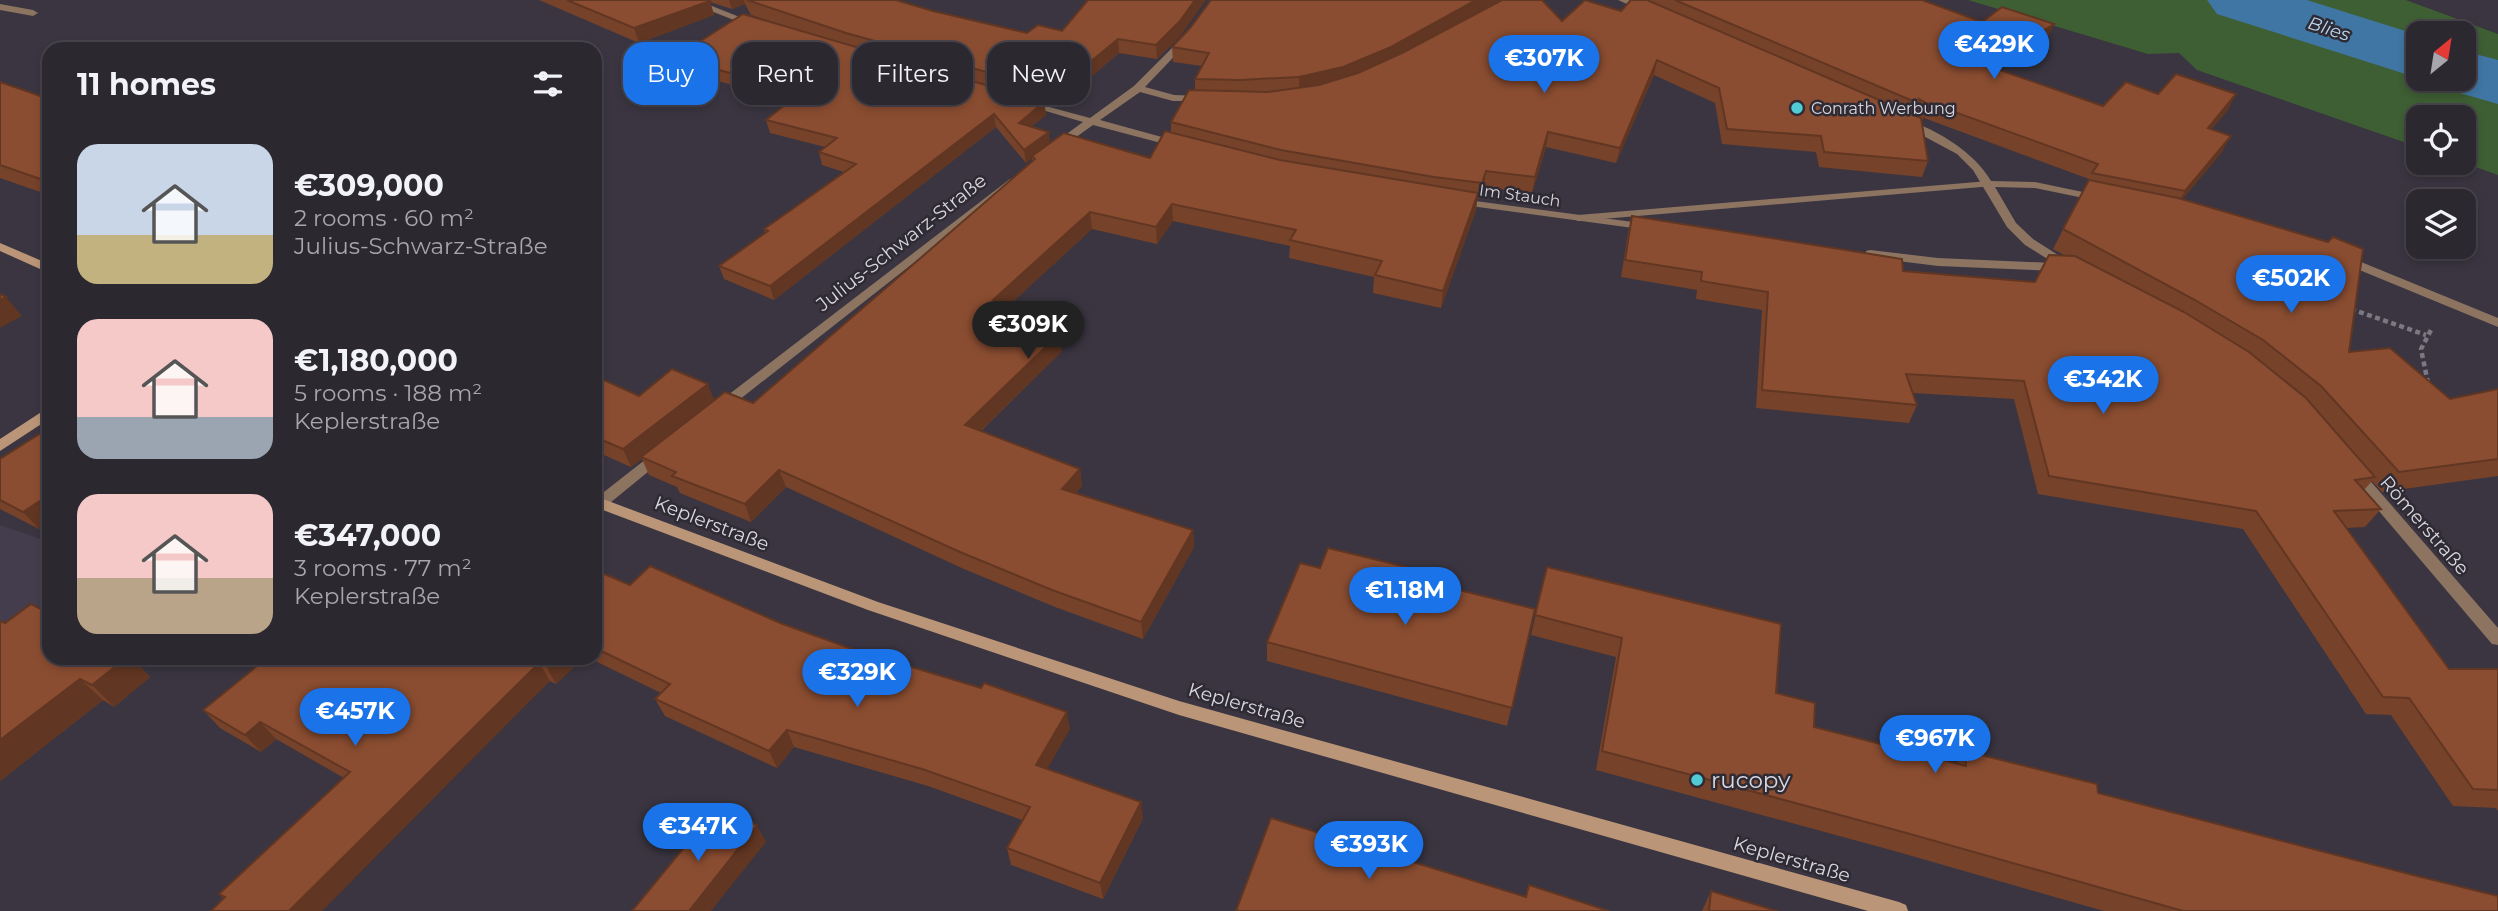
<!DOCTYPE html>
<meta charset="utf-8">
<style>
:root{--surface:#2c2830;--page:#38343c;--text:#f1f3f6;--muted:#a6a6ab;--line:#48444c;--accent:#1a73e8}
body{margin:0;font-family:Montserrat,sans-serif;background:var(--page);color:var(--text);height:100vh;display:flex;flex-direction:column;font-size:26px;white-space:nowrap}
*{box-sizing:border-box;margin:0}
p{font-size:23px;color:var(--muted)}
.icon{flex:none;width:38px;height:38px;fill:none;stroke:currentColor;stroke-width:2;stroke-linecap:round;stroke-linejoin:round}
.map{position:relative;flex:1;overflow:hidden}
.details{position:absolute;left:42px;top:42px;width:560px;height:623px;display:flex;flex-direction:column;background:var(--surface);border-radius:21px;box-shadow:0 4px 10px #0003,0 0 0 2px var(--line)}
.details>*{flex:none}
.guide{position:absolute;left:623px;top:42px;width:665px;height:63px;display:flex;gap:14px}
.needle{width:46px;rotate:30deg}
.fabs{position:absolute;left:2406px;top:21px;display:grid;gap:14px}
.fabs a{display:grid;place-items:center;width:70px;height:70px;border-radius:14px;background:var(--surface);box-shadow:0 4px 10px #0003,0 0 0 2px var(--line);font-size:35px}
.price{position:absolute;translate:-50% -60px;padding:0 16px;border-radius:24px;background:var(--accent);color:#fff;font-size:23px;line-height:46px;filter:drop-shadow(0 2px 4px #0008)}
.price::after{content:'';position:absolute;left:50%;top:42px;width:21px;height:16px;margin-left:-10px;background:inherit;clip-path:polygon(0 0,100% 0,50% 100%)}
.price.current{background:#222;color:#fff}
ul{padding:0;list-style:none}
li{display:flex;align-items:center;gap:21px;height:175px;padding:0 35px}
li span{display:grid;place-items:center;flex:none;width:196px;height:140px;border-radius:21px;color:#555}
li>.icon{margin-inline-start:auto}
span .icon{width:84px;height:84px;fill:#fffc;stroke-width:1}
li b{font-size:30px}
h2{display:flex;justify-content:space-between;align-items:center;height:84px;padding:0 35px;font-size:30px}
.pill{padding:0 24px;border-radius:21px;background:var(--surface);box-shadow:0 4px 10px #0003,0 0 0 2px var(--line);font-size:24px;line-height:63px}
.pill.current{background:var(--accent);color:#fff}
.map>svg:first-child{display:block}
.built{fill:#443d4d}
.green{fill:#3e5e33;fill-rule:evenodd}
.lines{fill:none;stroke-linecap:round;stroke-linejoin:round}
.river{fill:#4076a4;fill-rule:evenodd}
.path{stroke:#7c7982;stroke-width:4.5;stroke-dasharray:5 3.5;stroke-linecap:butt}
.lane{fill:#8c7461;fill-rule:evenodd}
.street{fill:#8c7461;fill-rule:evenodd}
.secondary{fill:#bb9577;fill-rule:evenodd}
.wall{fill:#77422a}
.shaded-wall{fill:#613622}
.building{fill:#8a4d31;stroke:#613622;stroke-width:2}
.poi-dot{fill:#51ccd4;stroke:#2f2b35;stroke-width:2.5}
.labels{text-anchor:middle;stroke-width:5;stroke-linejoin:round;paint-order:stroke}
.far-poi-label{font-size:16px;fill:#d9d7dd;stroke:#2f2b35;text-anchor:start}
.far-street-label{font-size:16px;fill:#d9d7dd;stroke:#2f2b35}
.far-water-label{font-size:18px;font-style:italic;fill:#b9d7f1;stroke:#2f2b35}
.street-label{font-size:19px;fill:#d9d7dd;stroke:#2f2b35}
.near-poi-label{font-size:23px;fill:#d9d7dd;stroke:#2f2b35;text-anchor:start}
</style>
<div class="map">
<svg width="2498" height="911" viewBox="0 0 2498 911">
<rect width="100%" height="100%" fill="#3a3540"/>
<!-- built -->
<path class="built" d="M0,525L49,542V610L0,649Z"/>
<!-- green -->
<path class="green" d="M1968,0H2406L2498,34V175L2464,163V117H2418V147L2197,70L2179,53L2148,54ZM2418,33H2464V79H2418Z"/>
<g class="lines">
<!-- river -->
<g class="river">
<path d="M2207,0H2307L2418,35V78L2217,14Z"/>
<path d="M2464,51L2498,60V104L2439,87L2433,79H2464Z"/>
</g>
<!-- path -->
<g class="path">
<path d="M2351,309L2426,335"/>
<path d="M2428,383L2421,349L2431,330"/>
</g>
<!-- lane -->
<g class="lane">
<path d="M0,4L33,10L38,13L33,16L0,10Z"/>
<path d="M1989,181L1995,184L1993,186L1578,221L1572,218L1578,215Z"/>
</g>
<!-- street -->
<g class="street">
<path d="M683,0H697L757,24L749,26Z"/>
<path d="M1618,0H1631L1650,9L1642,11Z"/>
<path d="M1184,38L1189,41L1187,43L1145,87L1174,95L1202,96L1207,99L1206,101H1173L1140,92L1100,120L1180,142V146L1176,147L1093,125L1061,148H1053V144L1083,122L1022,104L1027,101L1090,118L1134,86L1181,39Z"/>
<path d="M1907,120C1938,130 1975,153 1991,181L2035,182L2102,196V200L2098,201L2035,188L1995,187L2016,223L2033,239L2069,262L2071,265L2059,271L1938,266L1866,257V251L1870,250L1938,258L2054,263L2025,245L2007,227L1973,170L1957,154L1903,125V121Z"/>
<path d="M1010,179L1016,182L1014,184L725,411H715L713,408L715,405Z"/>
<path d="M1460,199L1648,224L1654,227L1648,230L1456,204L1454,202Z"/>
<path d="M2344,255L2498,318V327L2340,262L2338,259Z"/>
<path d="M660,450L667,455L665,458L605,507H595V499L655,452Z"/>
<path d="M2355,468L2360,469L2498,628V645L2492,644L2350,477L2348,473L2350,469Z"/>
</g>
<!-- secondary -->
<g class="secondary">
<path d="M0,243L49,264V273L0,251Z"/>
<path d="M49,407V419L0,451V439Z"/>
<path d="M595,496L878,602L1179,701L1899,902L1906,905L1908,911H1868L1179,715L868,610L595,507Z"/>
</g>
</g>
<!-- wall -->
<g class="wall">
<path d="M539,0H896L933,11L1027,33L1062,31L1181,35L1157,59L1119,53L1056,106L1044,102L1046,115L1032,126L1050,143L1150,158L1171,132V122L1195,90V79L1202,66L1173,62L1172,47L1190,28L1211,0H1500L1445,31L1562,21L1621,11L1631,0H1922L1982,22L2047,39L1999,70L2103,106L2158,94L2228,110L2211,129L2222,152L2182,199L2349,352L2450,399L2498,389V476L2382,492L2372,481L2364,490L2381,509L2365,527L2346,528L2449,669H2498V811L2496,808L2453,806L2391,715L2366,714L2243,529L2038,494L2014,399L1913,393L1917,405L1909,423L1756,408L1762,310L1696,299L1697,290L1621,277L1628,233L1632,216L1903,271L2035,282L2066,256L2053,249L2089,179L1924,118L1922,120L1928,161L1922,177L1819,167L1816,152L1722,144L1715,103L1654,75L1616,163L1546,147L1532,193L1484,187L1480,199L1477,198L1476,210L1441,308L1373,293L1374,277L1289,258L1290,246L1173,221L1157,244L1092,229L1007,307L1062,351L981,431L1080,469L1082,486L1076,493L1193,530L1194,547L1143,639L1055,607L964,569L786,487L751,522L680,493L677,487L649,475L642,459L631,467L595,451V376L639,396L753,403L1032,161V158L1026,163L996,127L774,300L724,279L719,266L765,233L764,229L844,172L822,165L819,152L825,147L770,133L766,120L790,101L678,70L674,58L785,26L751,15L745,4L732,9L710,2L714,15L639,43Z"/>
<path d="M0,82L49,99V195L0,178Z"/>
<path d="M49,428V522L39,529L0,509V459Z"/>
<path d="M1547,567L1776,693L1814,727L1957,764L1965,751L2098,793L2498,911H2104L1891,850L1596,770L1616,657L1531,635Z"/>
<path d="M1320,568L1409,578L1535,609L1507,726L1267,661V642Z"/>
<path d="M595,570L630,585L780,623L1070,729L1047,768L1143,818L1103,899L1011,865L1007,848L1022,820L928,786L794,747L777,768L665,716L655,699L661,693L589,658H595Z"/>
<path d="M0,621L49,658H132L150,677L114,707L103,700L0,781Z"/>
<path d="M267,658H583L556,684L550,681L224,899L219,894L344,778L276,739L261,752L220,728L203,710Z"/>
<path d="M1711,891L1777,911H1702Z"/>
</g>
<!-- shaded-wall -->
<g class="shaded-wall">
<path d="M729,0H744L745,4L732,9Z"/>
<path d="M1195,0H1206L1181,35L1157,59L1156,45Z"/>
<path d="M1476,0H1500L1390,62L1342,82L1299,92V77Z"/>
<path d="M710,1L714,15L639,43L634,28Z"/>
<path d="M2054,24L2047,39L1982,81L1988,66Z"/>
<path d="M1118,39L1119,53L1056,106L1055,91Z"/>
<path d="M1657,60L1654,75L1616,163L1620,148Z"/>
<path d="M2236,94L2228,110L2199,144L2208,128Z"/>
<path d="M1044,102L1046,115L1021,135L1019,123Z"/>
<path d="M1930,103L1924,118L1922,120L1928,104Z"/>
<path d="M994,114L996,127L774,300L770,286Z"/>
<path d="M1049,132L1050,145L1032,156V158L1026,163L1024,150Z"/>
<path d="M1548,132L1546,147L1532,193L1535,177Z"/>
<path d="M2231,136L2222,152L2176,207L2185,191Z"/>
<path d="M1486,171L1484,187L1480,199L1482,183Z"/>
<path d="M1478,193L1476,210L1441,308L1443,291Z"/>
<path d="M1172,204L1173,221L1157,244L1156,227Z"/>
<path d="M1090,212L1092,229L996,317L993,300Z"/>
<path d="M6,297L22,316L0,328V300Z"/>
<path d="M1059,334L1062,351L969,442L965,425Z"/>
<path d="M708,384L715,402L641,457L642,459L631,467L623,449Z"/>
<path d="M1080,469L1082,486L1065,506L1062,489Z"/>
<path d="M779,470L786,487L751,522L745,504Z"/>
<path d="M49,495V522L39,529L23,512Z"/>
<path d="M1193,530L1194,547L1143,639L1141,622Z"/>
<path d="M126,658H132L150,677L114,707L92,685Z"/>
<path d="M554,658H583L556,684L546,666Z"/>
<path d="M539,663L550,681L322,911H289Z"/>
<path d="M80,679L103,700L0,781V740Z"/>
<path d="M1067,712L1070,729L1040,782L1036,765Z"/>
<path d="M260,722L276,739L261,752L245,735Z"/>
<path d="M787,730L794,747L777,768L769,751Z"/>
<path d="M1141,802L1143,818L1103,899L1100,883Z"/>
<path d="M757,825L766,842L711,911H689Z"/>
</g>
<!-- building -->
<g class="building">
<path d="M567,0H708L710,1L634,28Z"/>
<path d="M747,0H896L933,11L1027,33L1038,25L1062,31L1088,0H1195L1180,21L1156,45L1118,39L1055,91L846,33Z"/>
<path d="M1211,0H1476L1391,47L1343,67L1299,77L1240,80L1195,79L1209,53L1172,47L1190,28Z"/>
<path d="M1502,0H1542L1562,21L1585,0L1621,11L1631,0H1647L1921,118L1928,161L1824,152L1821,136L1727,129L1719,88L1657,60L1620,148L1548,132L1535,177L1486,171L1482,183L1434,177L1281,150L1171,122L1189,90L1268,92L1319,85L1358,73L1402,53Z"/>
<path d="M1675,0H1922L1982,22L2002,7L2054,24L1988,66L2103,106L2126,82L2158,94L2176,74L2236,94L2208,128L2231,136L2185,191L2092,173L2098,164L1930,103L1928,104L1919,99L1920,104Z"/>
<path d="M743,14L1044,102L1019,123L1049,132L1024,150L994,114L770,286L719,266L768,231L764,229L856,164L819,152L837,138L766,120L801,92L674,58Z"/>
<path d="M0,82L49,99V182L0,165Z"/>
<path d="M1165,131L1280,160L1478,193L1443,291L1375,275L1382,261L1290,240L1296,230L1172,204L1156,227L1090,212L993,300L1059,334L965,425L1080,469L1062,489L1193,530L1141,622L1052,590L960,552L779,470L745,504L672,476L676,472L641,457L725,392L753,403L1035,159L1032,156L1064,133L1150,158Z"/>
<path d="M2089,180L2178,198L2328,242L2333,237L2363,249L2349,352L2390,348L2450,399L2498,389V459L2399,472L2321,386L2263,340L2195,300L2063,229Z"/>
<path d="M1632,216L1902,259L1903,271L2035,282L2049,255L2075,256L2184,312L2249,352L2306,398L2375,477L2355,480L2381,509L2334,511L2449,669H2498V790L2473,789L2409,698L2383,697L2256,511L2049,476L2024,381L1906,374L1917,405L1762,390L1768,292L1701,281L1702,272L1625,260Z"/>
<path d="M0,294L6,297L0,300Z"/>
<path d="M672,369L708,384L623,449L595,437V376L639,396Z"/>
<path d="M49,428V495L23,512L0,500V459Z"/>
<path d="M1328,548L1410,568L1407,577L1535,609L1512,708L1267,642L1300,563L1320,568Z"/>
<path d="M650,566L780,623L852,649L981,688L984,683L1067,712L1036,765L1141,802L1100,883L1007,848L1030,807L922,769L787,730L769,751L655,699L670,684L595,648V570L630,585Z"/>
<path d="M1547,567L1781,624L1776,693L1815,703L1814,727L1966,766L1965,751L2097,784L2098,793L2413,875L2498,896V911H2183L1903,832L1602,751L1622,638L1535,615Z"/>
<path d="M31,604L49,613V658H126L92,685L80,679L0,740V621L5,623Z"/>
<path d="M267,658H554L546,666L539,663L289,911H211L225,897L219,894L350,772L260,722L245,735L203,710Z"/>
<path d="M718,806L757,825L689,911H632Z"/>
<path d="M1271,818L1526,897L1529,885L1609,911H1236Z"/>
<path d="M1711,891L1777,911H1709Z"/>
</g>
<!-- markers -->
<g class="poi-dot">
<circle cx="1797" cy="108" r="7"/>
<circle cx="1697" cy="780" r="7"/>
</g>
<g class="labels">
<!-- far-poi labels -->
<g class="far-poi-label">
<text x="1811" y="114">Conrath Werbung</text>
</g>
<!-- far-street labels -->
<g class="far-street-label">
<text transform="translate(1520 195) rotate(8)" y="6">Im Stauch</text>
</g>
<!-- far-water labels -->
<g class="far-water-label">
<text transform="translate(2329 29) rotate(18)" y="6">Blies</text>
</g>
<!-- street labels -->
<g class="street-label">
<text transform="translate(901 242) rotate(-38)" y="7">Julius-Schwarz-Straße</text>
<text transform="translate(712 523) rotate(21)" y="7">Keplerstraße</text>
<text transform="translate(2425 525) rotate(49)" y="7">Römerstraße</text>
<text transform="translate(1247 705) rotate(16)" y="7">Keplerstraße</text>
<text transform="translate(1792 859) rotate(16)" y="7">Keplerstraße</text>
</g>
<!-- near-poi labels -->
<g class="near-poi-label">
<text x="1711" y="788">rucopy</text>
</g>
</g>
</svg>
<div class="fabs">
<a><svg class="needle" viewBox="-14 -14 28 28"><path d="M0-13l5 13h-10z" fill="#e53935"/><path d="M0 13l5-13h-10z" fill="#a6a6ab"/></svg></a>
<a><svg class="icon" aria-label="locate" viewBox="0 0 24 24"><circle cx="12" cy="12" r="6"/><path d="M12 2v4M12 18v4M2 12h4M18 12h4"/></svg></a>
<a><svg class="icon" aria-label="layers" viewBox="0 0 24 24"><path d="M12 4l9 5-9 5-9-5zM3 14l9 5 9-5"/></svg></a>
</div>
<b class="price" style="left:1994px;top:81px">€429K</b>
<b class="price" style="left:1544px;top:95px">€307K</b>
<b class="price" style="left:2291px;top:315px">€502K</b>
<b class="price current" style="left:1028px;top:361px">€309K</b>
<b class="price" style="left:2103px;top:416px">€342K</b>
<b class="price" style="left:1405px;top:627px">€1.18M</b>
<b class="price" style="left:857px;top:709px">€329K</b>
<b class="price" style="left:355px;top:748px">€457K</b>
<b class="price" style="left:1935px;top:775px">€967K</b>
<b class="price" style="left:698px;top:863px">€347K</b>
<b class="price" style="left:1369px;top:881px">€393K</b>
<div class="guide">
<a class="pill current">Buy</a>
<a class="pill">Rent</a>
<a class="pill">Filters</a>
<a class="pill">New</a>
</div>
<section class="details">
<h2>11 homes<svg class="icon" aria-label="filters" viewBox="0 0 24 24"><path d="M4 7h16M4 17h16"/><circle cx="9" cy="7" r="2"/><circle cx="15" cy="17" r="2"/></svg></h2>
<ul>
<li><span style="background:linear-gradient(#c9d6e8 65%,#c2b280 0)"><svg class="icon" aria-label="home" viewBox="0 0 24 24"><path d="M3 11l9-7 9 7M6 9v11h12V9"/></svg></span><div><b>€309,000</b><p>2 rooms · 60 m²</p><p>Julius-Schwarz-Straße</p></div></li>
<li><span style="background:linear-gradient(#f6c9c9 70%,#9aa5b1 0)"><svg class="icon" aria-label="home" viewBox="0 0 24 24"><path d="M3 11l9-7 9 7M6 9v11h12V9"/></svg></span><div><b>€1,180,000</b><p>5 rooms · 188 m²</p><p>Keplerstraße</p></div></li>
<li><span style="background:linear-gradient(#f6c9c9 60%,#b9a48a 0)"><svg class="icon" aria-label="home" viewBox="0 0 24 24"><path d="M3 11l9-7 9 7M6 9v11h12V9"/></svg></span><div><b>€347,000</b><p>3 rooms · 77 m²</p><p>Keplerstraße</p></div></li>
</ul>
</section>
</div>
